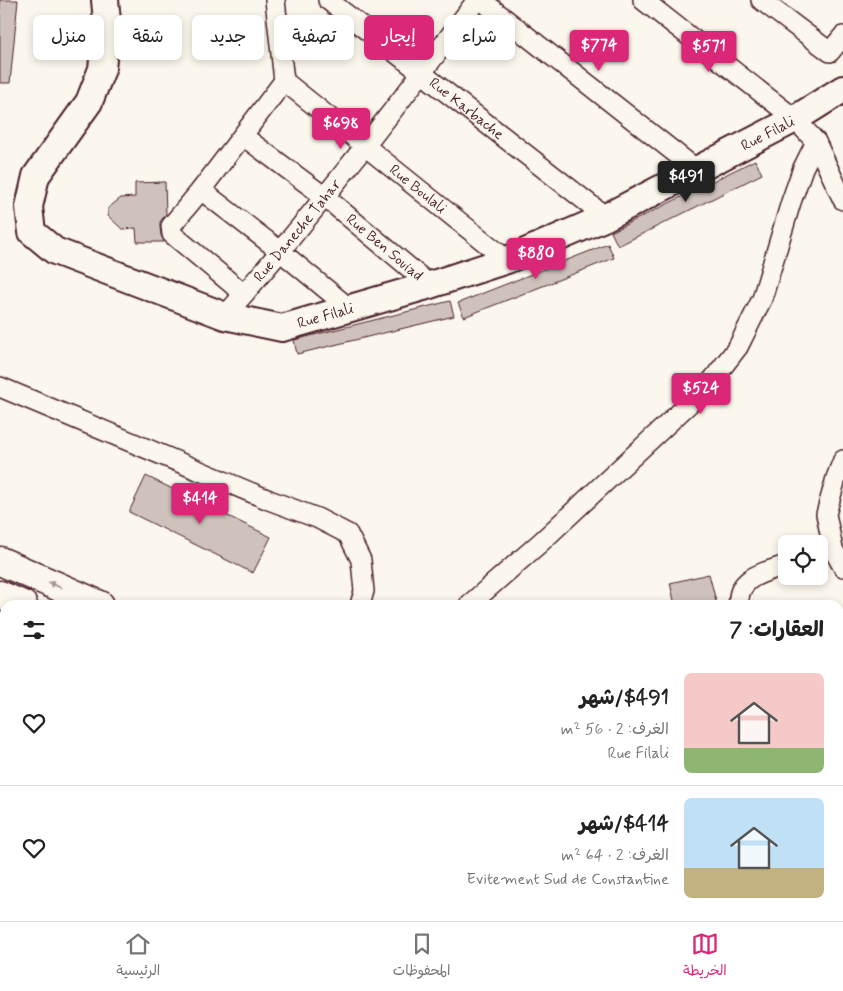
<!DOCTYPE html>
<html lang="ar">
<meta charset="utf-8">
<style>
:root{--surface:#fff;--page:#f6f6f6;--text:#222;--muted:#767676;--line:#e0e0e0;--accent:#db2777}
body{margin:0;font-family:Mynerve,"Playpen Sans Arabic",sans-serif;background:var(--page);color:var(--text);direction:rtl;height:100vh;display:flex;flex-direction:column;font-size:19px;white-space:nowrap}
*{box-sizing:border-box;margin:0}
p{font-size:16px;color:var(--muted)}
.icon{flex:none;width:28px;height:28px;fill:none;stroke:currentColor;stroke-width:2;stroke-linecap:round;stroke-linejoin:round}
.map{position:relative;flex:1;overflow:hidden;direction:ltr}
.drawer{position:absolute;left:0px;top:600px;width:844px;height:321px;display:flex;flex-direction:column;background:var(--surface);border-radius:15px 15px 0 0;box-shadow:0 2px 8px #0003;direction:rtl}
.drawer>*{flex:none}
.top-card{position:absolute;left:15px;top:15px;width:500px;height:45px;direction:rtl;display:flex;gap:10px}
.fabs{position:absolute;left:778px;top:535px;display:grid;gap:10px}
.fabs a{display:grid;place-items:center;width:50px;height:50px;border-radius:8px;background:var(--surface);box-shadow:0 2px 8px #0003;font-size:25px}
.price{position:absolute;translate:-50% -42px;padding:0 11px;border-radius:5px;background:var(--accent);color:#fff;font-size:16px;line-height:32px;filter:drop-shadow(0 1px 2px #0008)}
.price::after{content:'';position:absolute;left:50%;top:30px;width:15px;height:11px;margin-left:-8px;background:inherit;clip-path:polygon(0 0,100% 0,50% 100%)}
.price.active{background:#222;color:#fff}
ul{padding:0;list-style:none}
li{display:flex;align-items:center;gap:15px;height:125px;padding:0 20px}
li+li{border-top:1px solid var(--line)}
li span{display:grid;place-items:center;flex:none;width:140px;height:100px;border-radius:8px;color:#555}
li>.icon{margin-inline-start:auto}
span .icon{width:60px;height:60px;fill:#fffc;stroke-width:1}
li b{font-size:21px}
h2{display:flex;justify-content:space-between;align-items:center;height:60px;padding:0 20px;font-size:21px}
.pill{padding:0 18px;border-radius:8px;background:var(--surface);box-shadow:0 2px 8px #0003;font-size:18px;line-height:45px}
.pill.active{background:var(--accent);color:#fff}
.dock{display:flex;justify-content:space-around;align-items:center;height:70px;border-top:1px solid var(--line);background:var(--surface);font-size:14px;color:var(--muted)}
.dock a{display:grid;justify-items:center;gap:2px}
.dock .active{color:var(--accent)}
.map>svg:first-child{display:block}
.green{fill:#e2d7d0;stroke:#967b7e}
.building{fill:#cfc2bc;stroke:#4a1f2b}
.lines{fill:none;stroke-linecap:round;stroke-linejoin:round}
.lane-casing{stroke:#4a1f2b;stroke-width:12}
.street-casing{stroke:#4a1f2b;stroke-width:22}
.secondary-casing{stroke:#4a1f2b;stroke-width:30}
.highway-casing{stroke:#4a1f2b;stroke-width:31}
.lane{stroke:#fbf7ec;stroke-width:9}
.street{stroke:#fbf7ec;stroke-width:19}
.secondary{stroke:#fbf7ec;stroke-width:26}
.highway{stroke:#fbf7ec;stroke-width:28}
.oneway{fill:#ab9695}
.labels{text-anchor:middle;stroke-width:4.5;stroke-linejoin:round;paint-order:stroke}
.street-label{font-size:15px;fill:#4a1f2b;stroke:#fbf7ec}
</style>
<div class="map">
<svg width="843" height="921" viewBox="0 0 843 921">
<rect width="100%" height="100%" fill="#fbf7ec"/>
<filter id="ink" filterUnits="userSpaceOnUse"><feTurbulence type="fractalNoise" baseFrequency=".02" numOctaves="2"/><feDisplacementMap in="SourceGraphic" scale="10" xChannelSelector="R" yChannelSelector="G"/><feConvolveMatrix kernelMatrix="1 2 1 2 8 2 1 2 1" color-interpolation-filters="sRGB"/></filter>
<g filter="url(#ink)">
<!-- green -->
<path class="green" d="M0,636L5,638V916H504L511,921H0Z"/>
<!-- building -->
<g class="building">
<path d="M0,0H18L10,83H0Z"/>
<path d="M755,160L762,174L618,246L611,232Z"/>
<path d="M165,182L166,214L160,222V227L161,235L164,242H137L136,228L122,229L108,216V208L121,198L135,197V183Z"/>
<path d="M608,244L614,258L464,317L458,303Z"/>
<path d="M450,301L454,316L297,354L294,340Z"/>
<path d="M146,476L271,537L253,573L129,512Z"/>
<path d="M709,574L717,605H675L670,583Z"/>
</g>
<g class="lines">
<defs>
<path id="lane" d="M784,916L800,921"/>
<g id="street">
<path id="s1" d="M328,0L606,217"/>
<path d="M481,0L697,170"/>
<path d="M643,0L795,119L816,142L843,200"/>
<path d="M761,0L830,52L843,36"/>
<path id="s2" d="M284,81L507,260"/>
<path id="s3" d="M243,136L325,197L430,285"/>
<path d="M201,190L280,251L349,308"/>
<path d="M244,294L172,234L171,226L201,190L284,81L275,0"/>
<path id="s4" d="M225,316C314,214 396,108 477,0"/>
<path d="M0,387L269,500L317,518L348,534L361,560L364,591L360,605"/>
<path d="M843,460L836,478L826,514L833,549L843,567"/>
<path d="M469,605L541,542L707,387L738,347L762,299L791,202L803,168L816,142"/>
<path d="M739,605C736,577 765,572 786,565"/>
<path d="M839,651L843,653"/>
<path d="M362,921L365,916"/>
</g>
<g id="secondary">
<path id="s5" d="M105,0L107,21L102,69L89,102L36,176L29,207L32,232L55,251L225,316L282,328L430,285L507,260L606,217L795,119L843,89"/>
</g>
<g id="highway">
<path d="M0,561L100,605"/>
<path d="M0,595L23,605"/>
<path d="M839,815H843"/>
<path d="M839,867L843,868"/>
<path d="M839,887L843,888"/>
</g>
</defs>
<!-- lane casing -->
<use href="#lane" class="lane-casing"/>
<!-- street casing -->
<use href="#street" class="street-casing"/>
<!-- secondary casing -->
<use href="#secondary" class="secondary-casing"/>
<!-- highway casing -->
<use href="#highway" class="highway-casing"/>
<!-- lane -->
<use href="#lane" class="lane"/>
<!-- street -->
<use href="#street" class="street"/>
<!-- secondary -->
<use href="#secondary" class="secondary"/>
<!-- highway -->
<use href="#highway" class="highway"/>
</g>
<!-- one-way arrows -->
<defs><path id="oneway-solid" d="M-6-.8H1V-3.2L6.5 0L1 3.2V.8H-6Z" transform="scale(1.25)"/></defs>
<use class="oneway" href="#oneway-solid" transform="translate(55 585) rotate(-156)"/>
</g>
<g class="labels">
<!-- street labels -->
<g class="street-label">
<text dy="5" stroke="none"><textPath href="#s1" startOffset="176">Rue Karbache</textPath></text>
<text dy="5" stroke="none"><textPath href="#s5" startOffset="1048">Rue Filali</textPath></text>
<text dy="5" stroke="none"><textPath href="#s2" startOffset="172">Rue Boulali</textPath></text>
<text dy="5" stroke="none"><textPath href="#s4" startOffset="112">Rue Daneche Tahar</textPath></text>
<text dy="5" stroke="none"><textPath href="#s3" startOffset="180">Rue Ben Souiad</textPath></text>
<text dy="5" stroke="none"><textPath href="#s5" startOffset="568">Rue Filali</textPath></text>
</g>
</g>
</svg>
<div class="fabs">
<a><svg class="icon" aria-label="locate" viewBox="0 0 24 24"><circle cx="12" cy="12" r="6"/><path d="M12 2v4M12 18v4M2 12h4M18 12h4"/></svg></a>
</div>
<b class="price" style="left:599px;top:72px">$774</b>
<b class="price" style="left:709px;top:73px">$571</b>
<b class="price" style="left:341px;top:150px">$698</b>
<b class="price active" style="left:686px;top:203px">$491</b>
<b class="price" style="left:536px;top:280px">$880</b>
<b class="price" style="left:701px;top:415px">$524</b>
<b class="price" style="left:200px;top:525px">$414</b>
<div class="top-card">
<a class="pill">شراء</a>
<a class="pill active">إيجار</a>
<a class="pill">تصفية</a>
<a class="pill">جديد</a>
<a class="pill">شقة</a>
<a class="pill">منزل</a>
</div>
<section class="drawer">
<h2>العقارات: 7<svg class="icon" aria-label="filters" viewBox="0 0 24 24"><path d="M4 7h16M4 17h16"/><circle cx="9" cy="7" r="2"/><circle cx="15" cy="17" r="2"/></svg></h2>
<ul>
<li><span style="background:linear-gradient(#f6c9c9 75%,#8fb573 0)"><svg class="icon" aria-label="home" viewBox="0 0 24 24"><path d="M3 11l9-7 9 7M6 9v11h12V9"/></svg></span><div><b>$491/شهر</b><p>الغرف: 2 · 56 m²</p><p>Rue Filali</p></div><svg class="icon" aria-label="heart" viewBox="0 0 24 24"><path d="M12 20l-8-8c-3-5 5-10 8-4 3-6 11-1 8 4z"/></svg></li>
<li><span style="background:linear-gradient(#bfe0f5 70%,#c2b280 0)"><svg class="icon" aria-label="home" viewBox="0 0 24 24"><path d="M3 11l9-7 9 7M6 9v11h12V9"/></svg></span><div><b>$414/شهر</b><p>الغرف: 2 · 64 m²</p><p>Evitement Sud de Constantine</p></div><svg class="icon" aria-label="heart" viewBox="0 0 24 24"><path d="M12 20l-8-8c-3-5 5-10 8-4 3-6 11-1 8 4z"/></svg></li>
</ul>
</section>
</div>
<nav class="dock">
<a class="active"><svg class="icon" aria-label="map" viewBox="0 0 24 24"><path d="M3 6l6-2 6 2 6-2v14l-6 2-6-2-6 2zM9 4v14M15 6v14"/></svg>الخريطة</a>
<a><svg class="icon" aria-label="saved" viewBox="0 0 24 24"><path d="M7 4h10v16l-5-4-5 4z"/></svg>المحفوظات</a>
<a><svg class="icon" aria-label="home" viewBox="0 0 24 24"><path d="M3 11l9-7 9 7M6 9v11h12V9"/></svg>الرئيسية</a>
</nav>
